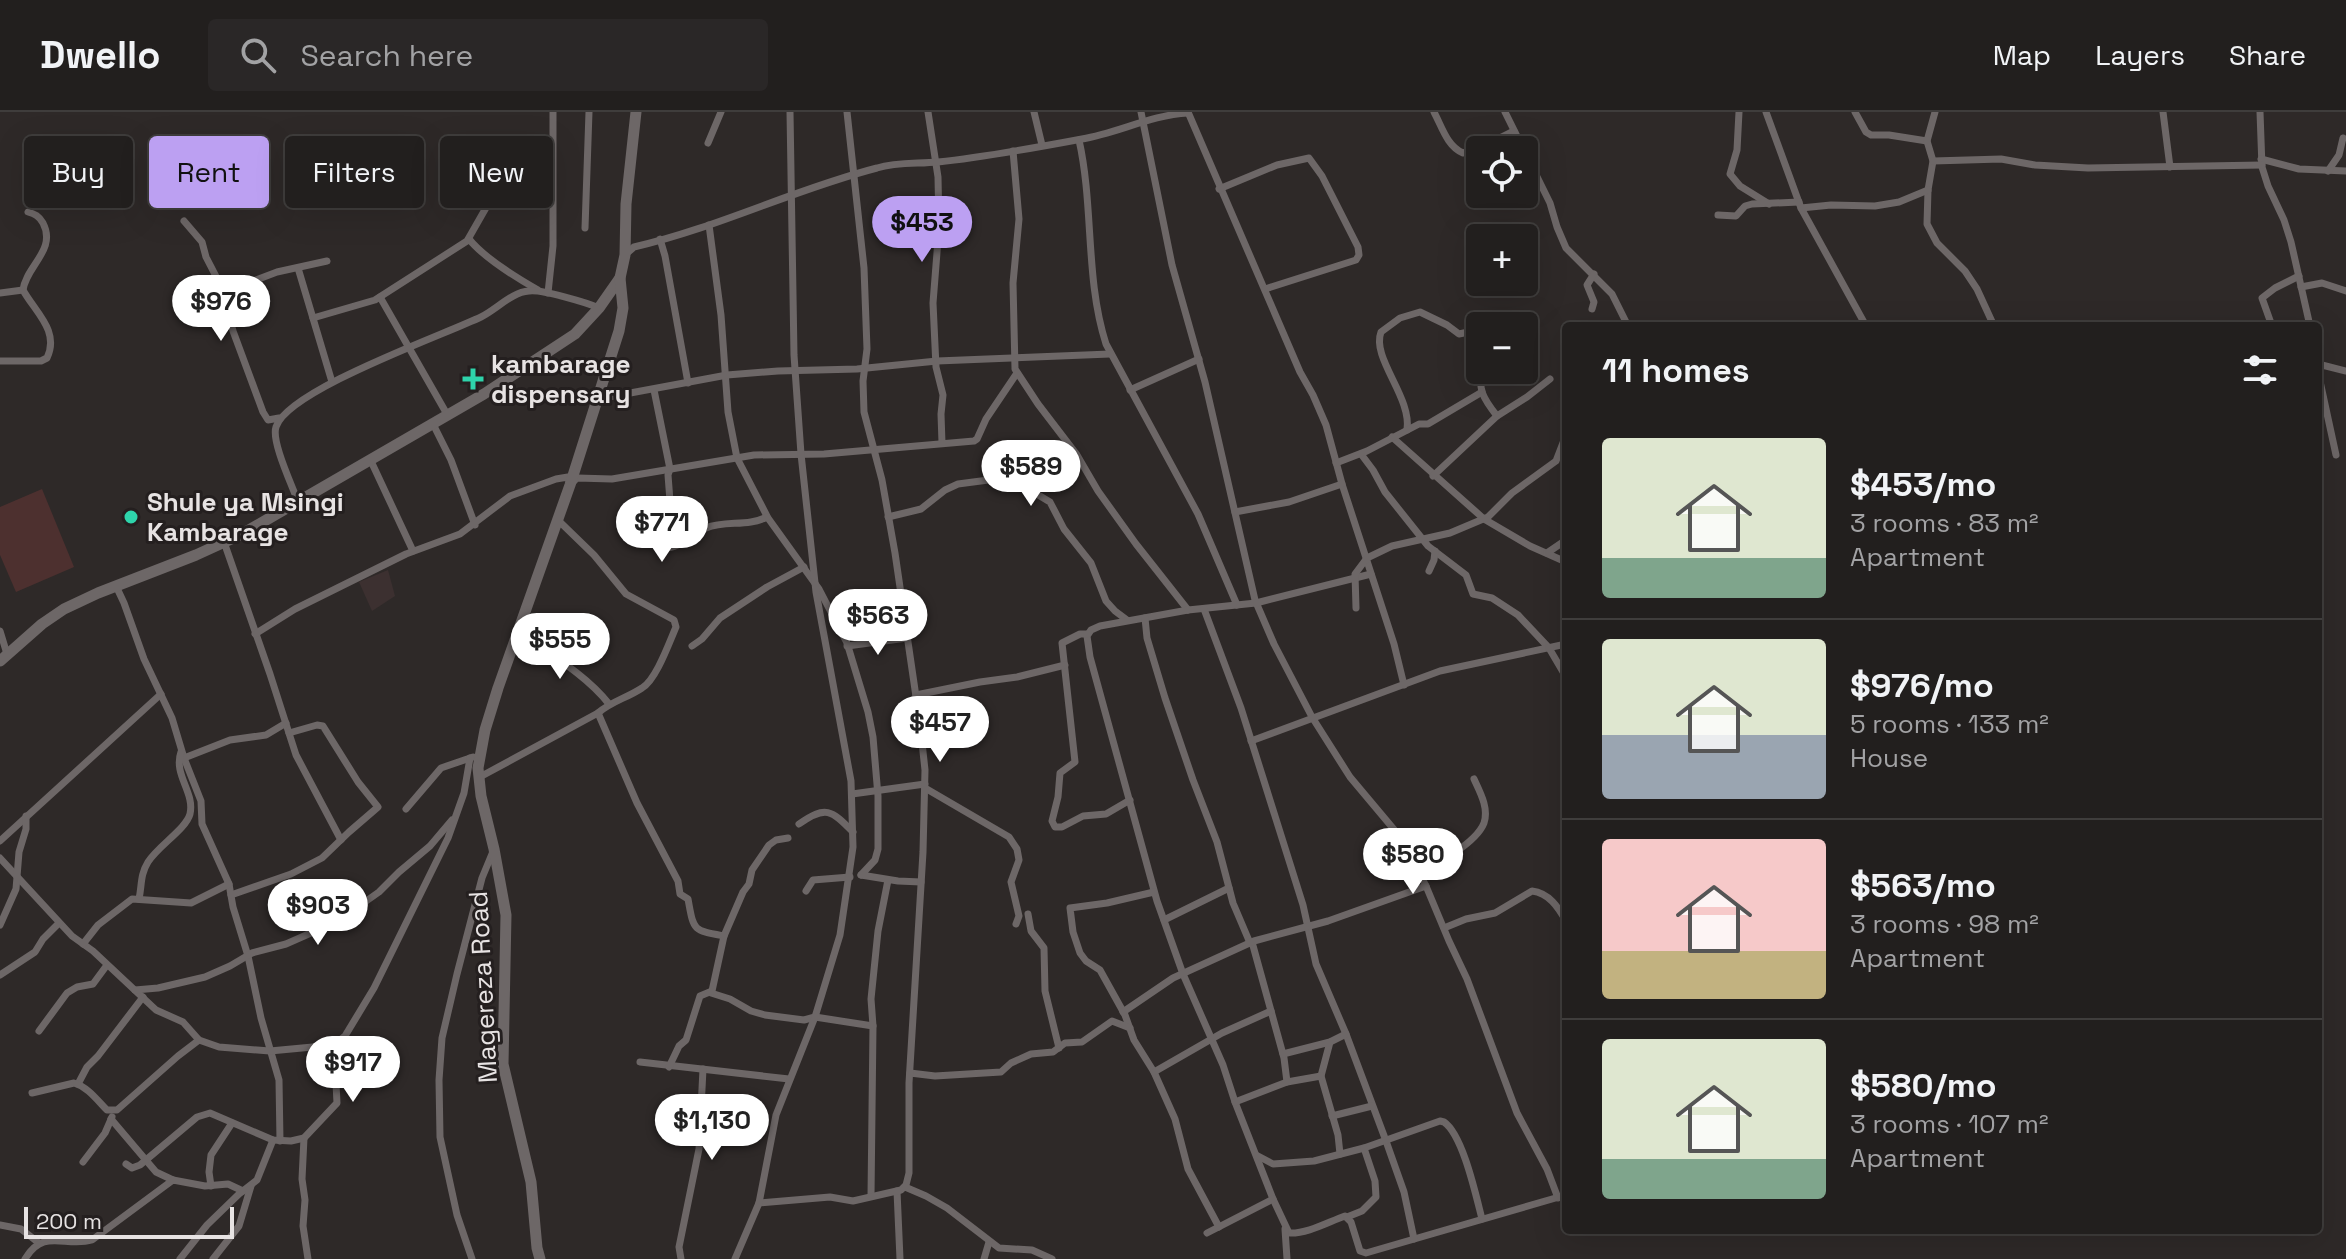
<!DOCTYPE html>
<meta charset="utf-8">
<style>
:root{--surface:#221f1e;--page:#2a2727;--text:#f1f3f6;--muted:#a2a2a4;--line:#3f3d3c;--accent:#bca0f2}
body{margin:0;font-family:"Space Grotesk",sans-serif;background:var(--page);color:var(--text);height:100vh;display:flex;flex-direction:column;font-size:30px;white-space:nowrap}
*{box-sizing:border-box;margin:0}
p{font-size:26px;color:var(--muted)}
.icon{flex:none;width:44px;height:44px;fill:none;stroke:currentColor;stroke-width:2;stroke-linecap:round;stroke-linejoin:round}
.map{position:relative;flex:1;overflow:hidden}
.drawer{position:absolute;left:1562px;top:210px;width:760px;height:912px;display:flex;flex-direction:column;background:var(--surface);border-radius:8px;box-shadow:0 8px 32px #0002,0 0 0 2px var(--line)}
.drawer>*{flex:none}
.guide{position:absolute;left:24px;top:24px;width:760px;height:72px;display:flex;gap:16px}
.buttons{position:absolute;left:1466px;top:24px;display:grid;gap:16px}
.buttons a{display:grid;place-items:center;width:72px;height:72px;border-radius:8px;background:var(--surface);box-shadow:0 8px 32px #0002,0 0 0 2px var(--line);font-size:40px}
.scale{position:absolute;left:24px;bottom:20px;width:210px;box-sizing:border-box;padding-left:8px;border:4px solid #e7e3e3;border-top:0;font-size:22px;line-height:28px;white-space:nowrap;color:#e7e3e3;-webkit-text-stroke:6px #241f1f;paint-order:stroke}
.price{position:absolute;translate:-50% -68px;padding:0 18px;border-radius:28px;background:#fff;color:#222;font-size:26px;line-height:52px;filter:drop-shadow(0 2px 4px #0008)}
.price::after{content:'';position:absolute;left:50%;top:48px;width:24px;height:18px;margin-left:-12px;background:inherit;clip-path:polygon(0 0,100% 0,50% 100%)}
.price.on{background:var(--accent);color:#111}
ul{padding:0;list-style:none}
li{display:flex;align-items:center;gap:24px;height:200px;padding:0 40px}
li+li{border-top:2px solid var(--line)}
li span{display:grid;place-items:center;flex:none;width:224px;height:160px;border-radius:8px;color:#555}
li>.icon{margin-inline-start:auto}
span .icon{width:96px;height:96px;fill:#fffc;stroke-width:1}
li b{font-size:34px}
h2{display:flex;justify-content:space-between;align-items:center;height:96px;padding:0 40px;font-size:34px}
.tag{padding:0 28px;border-radius:8px;background:var(--surface);box-shadow:0 8px 32px #0002,0 0 0 2px var(--line);font-size:28px;line-height:72px}
.tag.on{background:var(--accent);color:#111}
header{display:flex;align-items:center;gap:48px;box-sizing:border-box;height:112px;padding:0 40px;background:var(--surface);border-bottom:2px solid var(--line)}
header strong{font-size:38px}
nav{display:flex;gap:44px;margin-inline-start:auto;font-size:28px}
.search{width:560px;height:72px;background:var(--page);display:flex;align-items:center;gap:20px;box-sizing:border-box;padding:0 28px;border-radius:8px;color:var(--muted);font-size:30px}
.map>svg:first-child{display:block}
.built{fill:#3c3030}
.green{fill:#4d302f}
.lines{fill:none;stroke-linecap:round;stroke-linejoin:round}
.street{stroke:#6d6767;stroke-width:7}
.secondary{stroke:#6d6767;stroke-width:11}
.poi-dot{fill:#2ed4ab;stroke:#241f1f;stroke-width:3}
.labels{text-anchor:middle;stroke-width:6;stroke-linejoin:round;paint-order:stroke}
.poi-label{font-size:26px;font-weight:bold;fill:#e7e3e3;stroke:#241f1f;text-anchor:start}
.street-label{font-size:26px;fill:#e7e3e3;stroke:#241f1f}
</style>
<header>
<strong>Dwello</strong>
<div class="search"><svg class="icon" aria-label="search" viewBox="0 0 24 24"><circle cx="10" cy="10" r="6"/><path d="M15 15l6 6"/></svg>Search here</div>
<nav><a>Map</a><a>Layers</a><a>Share</a></nav>
</header>
<div class="map">
<svg width="2346" height="1147" viewBox="0 0 2346 1147">
<rect width="100%" height="100%" fill="#2e2928"/>
<!-- built -->
<path class="built" d="M388,458L395,484L372,499L359,470Z"/>
<!-- green -->
<path class="green" d="M42,377L74,455L16,480L0,443V395Z"/>
<g class="lines">
<!-- street -->
<g class="street">
<path d="M928,0L938,65L939,115L933,191L936,255L943,283L941,302L942,331"/>
<path d="M1034,0L1042,33"/>
<path d="M1141,0L1172,153L1205,270L1255,488L1274,532L1312,605L1350,665L1402,727L1426,774L1449,829L1467,867L1517,1001L1547,1057L1558,1086"/>
<path d="M1188,0L1300,260L1313,283L1326,313L1342,372L1394,532L1404,573"/>
<path d="M1434,0C1442,15 1447,34 1463,41L1482,35L1514,19"/>
<path d="M1505,0L1550,91L1557,115L1566,136L1612,182L1628,214"/>
<path d="M1739,0L1737,38L1730,62L1740,74L1769,92"/>
<path d="M1766,0L1801,96L1866,214"/>
<path d="M1855,0L1866,20L1871,23H1889L1927,29"/>
<path d="M1935,0L1927,29L1933,49L1928,78L1927,112L1937,131L1965,159L1977,177L1994,214"/>
<path d="M2163,0L2170,55"/>
<path d="M2260,0L2262,55L2268,74L2284,108L2291,130L2310,214"/>
<path d="M1079,28C1094,95 1085,167 1106,232L1198,402L1237,493"/>
<path d="M708,31L721,0"/>
<path d="M1013,39L1019,107L1013,171L1015,257L1038,292L1077,343L1098,379L1136,432L1188,498"/>
<path d="M2261,47L2299,57L2346,59"/>
<path d="M1933,49L2001,47L2035,53L2088,56L2262,53"/>
<path d="M2328,59L2339,43L2343,26"/>
<path d="M1219,77L1277,53L1309,46L1322,64L1358,135L1359,143L1356,148L1265,177"/>
<path d="M1801,96L1831,93L1875,94L1899,90L1928,78"/>
<path d="M1718,103L1736,104L1745,94L1752,92L1799,90"/>
<path d="M184,109L202,130L206,145L222,176L233,219L263,300L268,308L279,306"/>
<path d="M709,113L721,203L728,300L737,346L768,406L819,477L847,531L868,600L873,625L878,684V737L875,748L861,763"/>
<path d="M585,116L589,0"/>
<path d="M469,127C484,146 517,166 538,178"/>
<path d="M660,127L665,144L688,271"/>
<path d="M626,142L634,135C717,116 795,77 877,56C897,50 917,52 938,50C986,45 1034,36 1082,27C1118,21 1151,3 1188,1"/>
<path d="M298,156L332,270"/>
<path d="M2301,175L2322,171L2346,179"/>
<path d="M224,180L277,160L327,149"/>
<path d="M0,181L23,178"/>
<path d="M548,181L553,134V0"/>
<path d="M380,185L448,304"/>
<path d="M1592,197L1594,190L1587,173L1594,162"/>
<path d="M313,206L375,188L467,129L491,87"/>
<path d="M2272,214L2262,186L2275,176L2299,164"/>
<path d="M0,249H41L47,246C60,219 35,200 23,178C26,154 57,138 43,111C39,104 35,102 28,100"/>
<path d="M2318,252L2346,259"/>
<path d="M1487,258C1473,273 1486,290 1497,304"/>
<path d="M2318,260L2336,343"/>
<path d="M654,278L670,357L668,363L670,389L666,406L653,420L656,433C675,443 689,423 706,416C726,408 747,415 767,405"/>
<path d="M1130,278L1199,247"/>
<path d="M598,287L727,263L778,259L857,257L937,249L1110,242"/>
<path d="M433,312L451,348L475,413"/>
<path d="M1407,318C1412,285 1371,246 1381,220L1400,206L1420,200L1447,213L1459,222L1473,219L1480,229"/>
<path d="M1392,325L1484,407L1530,434L1566,450"/>
<path d="M1361,342L1373,358L1385,380L1428,434L1466,463L1473,482L1492,486L1518,503L1549,536L1566,565"/>
<path d="M370,347L413,439"/>
<path d="M1336,351L1367,339L1419,312H1428L1482,280"/>
<path d="M1433,364L1497,304L1527,285L1550,267"/>
<path d="M298,390C292,373 271,329 276,315C288,278 441,224 481,205C497,197 512,180 529,179C541,177 588,191 599,196"/>
<path d="M1235,400L1289,390L1342,372"/>
<path d="M888,405L921,397L945,378L958,372L996,367L1020,372L1050,390L1064,417L1091,451L1106,489L1115,499L1127,508"/>
<path d="M224,430L270,562L296,643L341,728"/>
<path d="M1547,441L1566,428"/>
<path d="M1429,459L1434,448L1435,439"/>
<path d="M1371,462L1256,491L1188,498L1100,514L1091,518L1087,524L1090,545L1157,789L1183,862L1223,953L1235,990L1273,1087L1289,1121C1307,1122 1328,1110 1345,1104L1351,1110L1360,1139L1366,1141L1566,1083"/>
<path d="M116,474L124,491L144,547L172,606L184,646L201,689L202,712L229,772L233,795L248,844L261,906L279,968L280,1029"/>
<path d="M1356,496L1355,462L1367,446L1392,434L1450,421L1488,405L1512,381L1556,349L1566,323"/>
<path d="M1204,497L1241,596L1303,793L1316,852L1346,922L1386,1029L1404,1080L1414,1127"/>
<path d="M1145,506L1147,526L1165,586L1193,668L1217,730L1233,791L1250,831"/>
<path d="M0,519L7,542"/>
<path d="M255,522L295,497L406,442L460,422L510,384L556,367L568,365L570,373L577,366L612,367L754,343L824,342L974,329L977,327L986,307L1017,261"/>
<path d="M1087,522H1080L1062,531L1075,650L1060,661L1058,685L1052,709L1055,715H1062L1083,704L1106,702L1130,688"/>
<path d="M515,528L524,524C553,544 587,564 609,592"/>
<path d="M692,534L702,527L720,506L767,475L804,455"/>
<path d="M847,534L907,526"/>
<path d="M916,583L980,570L1017,565L1065,553"/>
<path d="M598,601L637,691L678,769L680,782L688,787C694,819 692,818 724,824"/>
<path d="M1251,629L1440,559L1566,532"/>
<path d="M184,646L230,628L266,623L286,611"/>
<path d="M478,666L598,601C612,589 627,586 642,576C656,568 669,531 676,515L674,508L626,482L594,443L561,411L555,414"/>
<path d="M925,676L1009,725L1017,737L1019,748L1011,770L1019,804L1016,812"/>
<path d="M852,682L925,672"/>
<path d="M406,697L441,656L473,645"/>
<path d="M799,712C826,693 831,698 853,720"/>
<path d="M0,729L161,582"/>
<path d="M0,746L72,824L93,839L156,898L183,910L199,928L219,935L270,939L334,933L345,924L374,876L448,726L464,681L470,646"/>
<path d="M1417,756C1435,757 1477,729 1484,711C1489,696 1480,680 1474,667"/>
<path d="M861,763L898,769L921,770"/>
<path d="M806,779L813,768L850,765"/>
<path d="M1154,780L1107,791L1070,796L1073,820L1080,841L1086,849L1100,858L1125,903L1134,928L1154,960L1175,1007L1188,1057L1219,1115"/>
<path d="M231,783L291,762L322,746L349,720L378,695L358,670L323,614L317,613L289,621"/>
<path d="M139,787C142,773 140,763 148,750C158,734 186,717 190,702C195,680 173,663 181,640"/>
<path d="M1028,802L1031,819L1044,836L1045,879L1059,936"/>
<path d="M1164,808L1229,776"/>
<path d="M0,813L16,777L19,740L26,717V704"/>
<path d="M1444,816L1466,807L1495,801L1532,779C1549,781 1558,795 1566,809"/>
<path d="M1252,830L1284,946L1287,970"/>
<path d="M83,832L98,813L132,787L191,791L229,772"/>
<path d="M0,863L35,840L43,827L59,811"/>
<path d="M135,878L158,876L205,865L230,854L252,841L286,832L338,809L379,780L399,760L430,734L452,708"/>
<path d="M711,881L730,887L751,899L765,903L804,908L815,905L873,914"/>
<path d="M1123,900L1173,866L1254,829L1328,809L1426,774"/>
<path d="M39,919L67,881L77,875L93,872L107,853"/>
<path d="M1330,930L1321,964L1338,1023L1340,1042"/>
<path d="M1283,942L1330,930L1346,922"/>
<path d="M640,950L789,967"/>
<path d="M669,955L679,934L686,928L700,884L712,879L724,824L743,780L749,772L752,758L769,733L776,728L788,726"/>
<path d="M1154,960L1222,921L1271,899"/>
<path d="M910,961L935,964L1001,960L1011,951L1031,942L1053,940L1065,931L1082,930L1112,909L1130,916"/>
<path d="M78,972L87,955L98,944L143,885"/>
<path d="M32,981L74,971C88,975 97,988 107,998H117L178,944L199,928"/>
<path d="M1235,990L1287,970L1321,964"/>
<path d="M1332,1004L1372,994"/>
<path d="M111,1007L156,1060L173,1068"/>
<path d="M304,1026L302,1067L305,1088L303,1114L308,1147"/>
<path d="M1258,1044L1273,1052L1314,1049L1364,1036L1440,1009L1444,1010C1463,1023 1476,1084 1482,1107"/>
<path d="M83,1050L105,1021L112,1005"/>
<path d="M126,1052L132,1056L140,1053L197,1005L210,1001L273,1028L291,1029L304,1026L337,991L334,933"/>
<path d="M211,1074L209,1060L211,1043L232,1011"/>
<path d="M905,1075L926,1084L947,1096L999,1136L1032,1138L1052,1147"/>
<path d="M897,1079L900,1147"/>
<path d="M871,1084L873,914L871,887L878,819L888,768"/>
<path d="M759,1091L830,1085L853,1089L901,1078L906,1073L909,1061V971L923,740L925,658L920,612L895,441L882,368L864,300L863,269L867,237L864,156L847,0"/>
<path d="M1347,1105L1362,1099L1376,1085L1375,1069L1364,1036"/>
<path d="M0,1113L21,1117L39,1131"/>
<path d="M1285,1117L1287,1147"/>
<path d="M1207,1121L1273,1087"/>
<path d="M25,1147C44,1115 65,1136 92,1128L173,1068L205,1074L228,1072L243,1079"/>
<path d="M180,1147L207,1113L239,1082L257,1068L273,1028"/>
<path d="M213,1147L239,1114L251,1074"/>
<path d="M472,1147L457,1103L440,1025L439,968L442,926L457,862L482,766L494,737"/>
<path d="M681,1147L679,1135L699,1037L703,957"/>
<path d="M735,1147L759,1091L776,1003L815,905L840,823L853,735L851,669L816,480L801,342L794,243L790,0"/>
<path d="M984,1147L989,1130"/>
</g>
<!-- secondary -->
<g class="secondary">
<path d="M0,549L42,512L64,497L98,481L196,443L242,422L484,282L575,222L599,196L620,166"/>
<path d="M540,1147L537,1136L531,1070L503,952L506,803L494,737L481,684L478,656L485,618L498,576L570,373L619,219L623,196L620,166L625,143L626,92L636,0"/>
</g>
</g>
<!-- markers -->
<g class="poi-dot">
<path d="M469 255h8v8h8v8h-8v8h-8v-8h-8v-8h8z"/>
<circle cx="131" cy="405" r="8"/>
</g>
<g class="labels">
<!-- poi labels -->
<g class="poi-label">
<text x="491" y="261">kambarage<tspan x="491" dy="30">dispensary</tspan></text>
<text x="147" y="399">Shule ya Msingi<tspan x="147" dy="30">Kambarage</tspan></text>
</g>
<!-- street labels -->
<g class="street-label">
<text transform="translate(483 875) rotate(-93)" y="9">Magereza Road</text>
</g>
</g>
</svg>
<div class="buttons">
<a><svg class="icon" aria-label="locate" viewBox="0 0 24 24"><circle cx="12" cy="12" r="6"/><path d="M12 2v4M12 18v4M2 12h4M18 12h4"/></svg></a>
<a>+</a>
<a>−</a>
</div>
<div class="scale">200 m</div>
<b class="price on" style="left:922px;top:152px">$453</b>
<b class="price" style="left:221px;top:231px">$976</b>
<b class="price" style="left:1031px;top:396px">$589</b>
<b class="price" style="left:662px;top:452px">$771</b>
<b class="price" style="left:878px;top:545px">$563</b>
<b class="price" style="left:560px;top:569px">$555</b>
<b class="price" style="left:940px;top:652px">$457</b>
<b class="price" style="left:1413px;top:784px">$580</b>
<b class="price" style="left:318px;top:835px">$903</b>
<b class="price" style="left:353px;top:992px">$917</b>
<b class="price" style="left:712px;top:1050px">$1,130</b>
<div class="guide">
<a class="tag">Buy</a>
<a class="tag on">Rent</a>
<a class="tag">Filters</a>
<a class="tag">New</a>
</div>
<section class="drawer">
<h2>11 homes<svg class="icon" aria-label="filters" viewBox="0 0 24 24"><path d="M4 7h16M4 17h16"/><circle cx="9" cy="7" r="2"/><circle cx="15" cy="17" r="2"/></svg></h2>
<ul>
<li><span style="background:linear-gradient(#dfe7d0 75%,#7fa58c 0)"><svg class="icon" aria-label="home" viewBox="0 0 24 24"><path d="M3 11l9-7 9 7M6 9v11h12V9"/></svg></span><div><b>$453/mo</b><p>3 rooms · 83 m²</p><p>Apartment</p></div></li>
<li><span style="background:linear-gradient(#dfe7d0 60%,#9aa5b1 0)"><svg class="icon" aria-label="home" viewBox="0 0 24 24"><path d="M3 11l9-7 9 7M6 9v11h12V9"/></svg></span><div><b>$976/mo</b><p>5 rooms · 133 m²</p><p>House</p></div></li>
<li><span style="background:linear-gradient(#f6c9c9 70%,#c2b280 0)"><svg class="icon" aria-label="home" viewBox="0 0 24 24"><path d="M3 11l9-7 9 7M6 9v11h12V9"/></svg></span><div><b>$563/mo</b><p>3 rooms · 98 m²</p><p>Apartment</p></div></li>
<li><span style="background:linear-gradient(#dfe7d0 75%,#7fa58c 0)"><svg class="icon" aria-label="home" viewBox="0 0 24 24"><path d="M3 11l9-7 9 7M6 9v11h12V9"/></svg></span><div><b>$580/mo</b><p>3 rooms · 107 m²</p><p>Apartment</p></div></li>
</ul>
</section>
</div>
